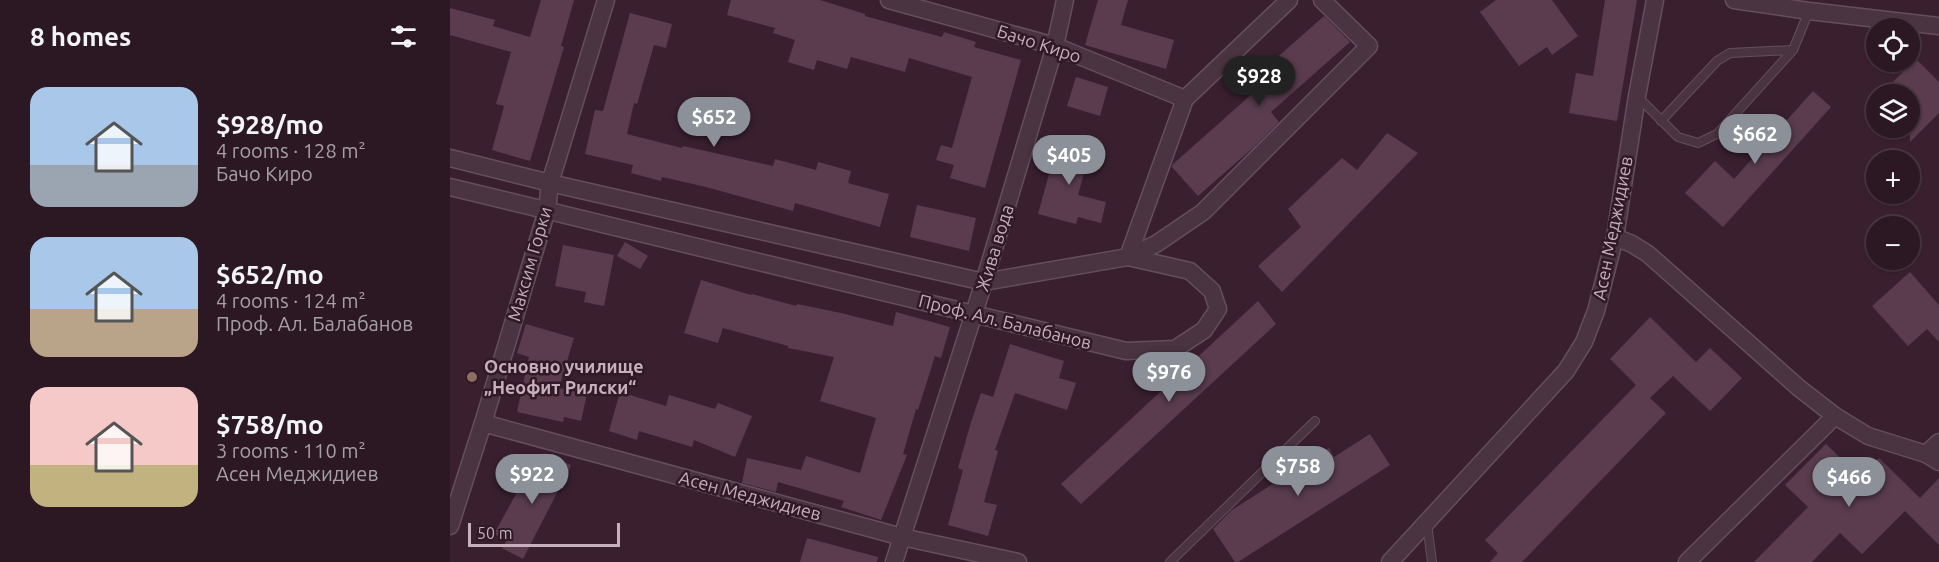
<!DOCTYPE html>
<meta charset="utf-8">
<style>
:root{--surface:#2c1823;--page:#34212b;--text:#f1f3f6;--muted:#a6a0a6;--line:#483741;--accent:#8c9099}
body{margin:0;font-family:Ubuntu,sans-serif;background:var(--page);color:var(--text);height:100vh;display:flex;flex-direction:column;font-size:22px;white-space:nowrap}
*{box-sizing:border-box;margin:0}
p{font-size:20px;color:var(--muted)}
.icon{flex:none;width:33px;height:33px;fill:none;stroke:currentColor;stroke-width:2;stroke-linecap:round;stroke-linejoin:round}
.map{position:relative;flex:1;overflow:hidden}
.panel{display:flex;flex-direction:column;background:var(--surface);width:450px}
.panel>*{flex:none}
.fabs{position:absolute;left:1416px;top:18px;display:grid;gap:12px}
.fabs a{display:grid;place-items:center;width:54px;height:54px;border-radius:50%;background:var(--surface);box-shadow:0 2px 4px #0004,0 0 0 2px var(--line);font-size:30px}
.scale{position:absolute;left:18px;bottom:15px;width:152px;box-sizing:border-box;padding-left:6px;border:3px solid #c7afbc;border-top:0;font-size:16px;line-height:21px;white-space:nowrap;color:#c7afbc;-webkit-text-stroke:4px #2f1a26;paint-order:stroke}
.price{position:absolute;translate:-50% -51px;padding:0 14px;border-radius:21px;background:var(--accent);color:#fff;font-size:20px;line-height:39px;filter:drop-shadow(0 2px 3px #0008)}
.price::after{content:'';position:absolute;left:50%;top:36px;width:18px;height:14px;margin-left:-9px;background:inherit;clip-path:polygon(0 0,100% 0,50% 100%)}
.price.on{background:#222;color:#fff}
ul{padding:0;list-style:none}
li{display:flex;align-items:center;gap:18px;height:150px;padding:0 30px}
li span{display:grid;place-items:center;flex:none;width:168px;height:120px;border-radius:18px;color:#555}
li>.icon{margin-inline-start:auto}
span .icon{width:72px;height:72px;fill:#fffc;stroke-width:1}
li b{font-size:26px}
h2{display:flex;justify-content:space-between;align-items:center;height:72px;padding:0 30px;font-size:26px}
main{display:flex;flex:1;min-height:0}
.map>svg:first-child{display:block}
.building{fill:#5a3c4e}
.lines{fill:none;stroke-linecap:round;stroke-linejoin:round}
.lane-casing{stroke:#654f5c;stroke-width:10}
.street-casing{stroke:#654f5c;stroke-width:19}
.lane{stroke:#4a3441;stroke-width:8}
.street{stroke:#4a3441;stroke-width:16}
.education-dot{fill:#8d6e63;stroke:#2f1a26;stroke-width:2}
.labels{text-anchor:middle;stroke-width:5;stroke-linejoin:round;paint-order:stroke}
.street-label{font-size:18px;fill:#c7afbc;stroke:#2f1a26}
.poi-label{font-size:18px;font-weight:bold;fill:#c7afbc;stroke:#2f1a26;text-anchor:start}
</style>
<main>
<section class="panel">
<h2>8 homes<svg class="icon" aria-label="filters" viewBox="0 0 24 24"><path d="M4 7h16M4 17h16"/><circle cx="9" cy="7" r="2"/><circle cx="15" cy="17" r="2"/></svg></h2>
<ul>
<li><span style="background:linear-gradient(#a9c7e8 65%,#9aa5b1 0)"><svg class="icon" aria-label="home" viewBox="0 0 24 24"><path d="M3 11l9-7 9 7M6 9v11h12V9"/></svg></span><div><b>$928/mo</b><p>4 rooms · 128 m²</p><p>Бачо Киро</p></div></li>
<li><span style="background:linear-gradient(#a9c7e8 60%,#b9a48a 0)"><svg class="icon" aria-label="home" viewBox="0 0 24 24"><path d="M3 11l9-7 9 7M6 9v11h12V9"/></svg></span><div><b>$652/mo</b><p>4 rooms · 124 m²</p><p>Проф. Ал. Балабанов</p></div></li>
<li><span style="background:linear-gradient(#f6c9c9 65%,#c2b280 0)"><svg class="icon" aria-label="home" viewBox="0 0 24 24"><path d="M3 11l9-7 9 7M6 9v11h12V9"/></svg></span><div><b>$758/mo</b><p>3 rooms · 110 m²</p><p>Асен Меджидиев</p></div></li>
</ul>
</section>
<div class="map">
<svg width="1489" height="562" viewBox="0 0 1489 562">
<rect width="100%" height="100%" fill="#3a202f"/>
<!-- building -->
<g class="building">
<path d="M91,0H124L111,46L114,47L80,161L42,150L54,106L46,104L61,52L0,35V8L45,20L43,26L80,37Z"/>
<path d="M281,0H370L415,14V16L492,37L494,32L526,42L524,47L571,60L535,188L500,178L504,165L486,160L491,145L502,148L522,77L459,58L455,72L401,57L397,69L367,60L364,70L338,62L345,40L323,33L325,28L277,15Z"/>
<path d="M648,0H678L671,25L724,40L716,69L635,45Z"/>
<path d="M1046,0H1102L1128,36L1102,55L1097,47L1069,66L1030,12Z"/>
<path d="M1155,0H1187L1167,121L1119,113L1126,73L1143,76Z"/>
<path d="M180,13L222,24L216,48L204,45L187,104L184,103L177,134L232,148L233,146L323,166L325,159L366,170L368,162L401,171L398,183L439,194L430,227L345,203L343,211L256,187L212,177L211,181L181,173L183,165L135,154L145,110L153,111Z"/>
<path d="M874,16L900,42L821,112L829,122L804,147L748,196L722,167V165L803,93L796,85Z"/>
<path d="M1466,59L1489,82V113L1460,142V94H1431Z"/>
<path d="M626,77L658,87L650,116L617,106Z"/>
<path d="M1363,91L1381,107L1273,227L1235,193L1265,161L1284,179Z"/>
<path d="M937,133L968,153L832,292L808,266L851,227L838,209L892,158L907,170Z"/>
<path d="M609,138L641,147L628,195L656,202L651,223L628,217L626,224L588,214Z"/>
<path d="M467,205L526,218L519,251L460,237Z"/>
<path d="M175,242L198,256L190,269L167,256Z"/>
<path d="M113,245L164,255L154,306L134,302L136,292L105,286Z"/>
<path d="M1460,272L1489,305V342L1477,329L1458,346L1422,306Z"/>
<path d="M251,280L301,295L302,294L346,306L347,304L391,313L443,326L446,312L500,327L491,358L485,356L468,410L466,409L453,454L457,455L431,520L391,507L394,501L328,482L326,492L292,483L297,458L351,470L356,456L410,473L426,418L370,401L384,357L338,348V346L273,328L268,343L234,333Z"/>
<path d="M808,301L826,324L631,504L611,484Z"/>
<path d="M1200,317L1246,362L1260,348L1292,378L1260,411L1223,376L1200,398L1216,413L1072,562H1040L1048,553L1035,540L1186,385L1160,359Z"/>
<path d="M76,324L124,338L109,388L137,394L131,421L114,417L113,422L67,412L79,357L67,353Z"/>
<path d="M560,344L614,361L609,378L626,383L617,410L565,393L545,450L548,451L534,502L547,505L538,536L498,525L513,470L508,468L521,422L531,393L543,397Z"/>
<path d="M170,392L216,406L219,395L265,409L268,403L302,416L285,457L244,440L242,447L189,431L187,440L159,431Z"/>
<path d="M920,434L940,465L788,562H785L763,529L782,510L879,448L884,457Z"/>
<path d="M1376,444L1410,477L1429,458L1470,498L1489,478V545L1455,511L1412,554L1390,533L1362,562H1304L1358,507L1335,485Z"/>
<path d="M94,453L121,465L113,489L110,487L73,559L52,548L57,540L44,534L72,483L78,487Z"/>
<path d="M357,538L428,557L427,562H350Z"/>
</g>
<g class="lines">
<defs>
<g id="lane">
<path d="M1188,97L1228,137L1248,143L1267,134L1343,50L1359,11"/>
<path d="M1211,121L1267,61L1280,53L1343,50"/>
<path d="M977,524L982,562"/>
<path d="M720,562L865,421"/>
</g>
<g id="street">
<path d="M439,0L605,46L735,99"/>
<path d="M1284,0L1359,11L1489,26"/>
<path d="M0,158L100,183L534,282L678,257L740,271L762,291L768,309L754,330L725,349L676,351L0,187"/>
<path d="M1165,237L1182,244L1198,254L1349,388L1385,416L1418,436L1476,454L1489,462"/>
<path d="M678,257L706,244L753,212L919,46L872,0"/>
<path d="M678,257L735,99L839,0"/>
<path d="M33,423L452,537L568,562"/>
<path d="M1476,454L1489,442"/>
<path d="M0,526L33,423L97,210L100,183L156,0"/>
<path d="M444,562L534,282L605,46L615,0"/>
<path d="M940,562L1116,371L1134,342L1146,311L1165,237L1187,96L1205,0"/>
<path d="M1237,562L1385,416"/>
</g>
</defs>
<!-- lane casing -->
<use href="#lane" class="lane-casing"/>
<!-- street casing -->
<use href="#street" class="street-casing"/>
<!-- lane -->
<use href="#lane" class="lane"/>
<!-- street -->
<use href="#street" class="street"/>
</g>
<!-- markers -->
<circle class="education-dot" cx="22" cy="377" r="6"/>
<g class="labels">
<!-- street labels -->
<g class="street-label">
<text transform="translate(589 44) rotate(18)" y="6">Бачо Киро</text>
<text transform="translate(1163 228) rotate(-79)" y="6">Асен Меджидиев</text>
<text transform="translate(545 248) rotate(-73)" y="6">Жива вода</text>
<text transform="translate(80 264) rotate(-74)" y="6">Максим Горки</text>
<text transform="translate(555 322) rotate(14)" y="6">Проф. Ал. Балабанов</text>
<text transform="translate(300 496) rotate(15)" y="6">Асен Меджидиев</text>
</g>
<!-- poi labels -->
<g class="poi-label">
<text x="34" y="373">Основно училище<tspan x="34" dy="21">„Неофит Рилски“</tspan></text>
</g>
</g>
</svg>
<div class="fabs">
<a><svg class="icon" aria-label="locate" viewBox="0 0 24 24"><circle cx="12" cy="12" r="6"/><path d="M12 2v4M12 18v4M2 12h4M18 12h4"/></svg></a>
<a><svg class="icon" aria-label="layers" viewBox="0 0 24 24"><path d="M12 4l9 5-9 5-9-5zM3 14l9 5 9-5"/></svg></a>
<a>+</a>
<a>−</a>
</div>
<div class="scale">50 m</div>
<b class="price on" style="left:809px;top:107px">$928</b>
<b class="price" style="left:264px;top:148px">$652</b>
<b class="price" style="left:1305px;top:165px">$662</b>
<b class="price" style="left:619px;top:186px">$405</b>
<b class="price" style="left:719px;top:403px">$976</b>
<b class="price" style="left:848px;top:497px">$758</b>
<b class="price" style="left:82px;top:505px">$922</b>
<b class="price" style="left:1399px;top:508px">$466</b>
</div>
</main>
